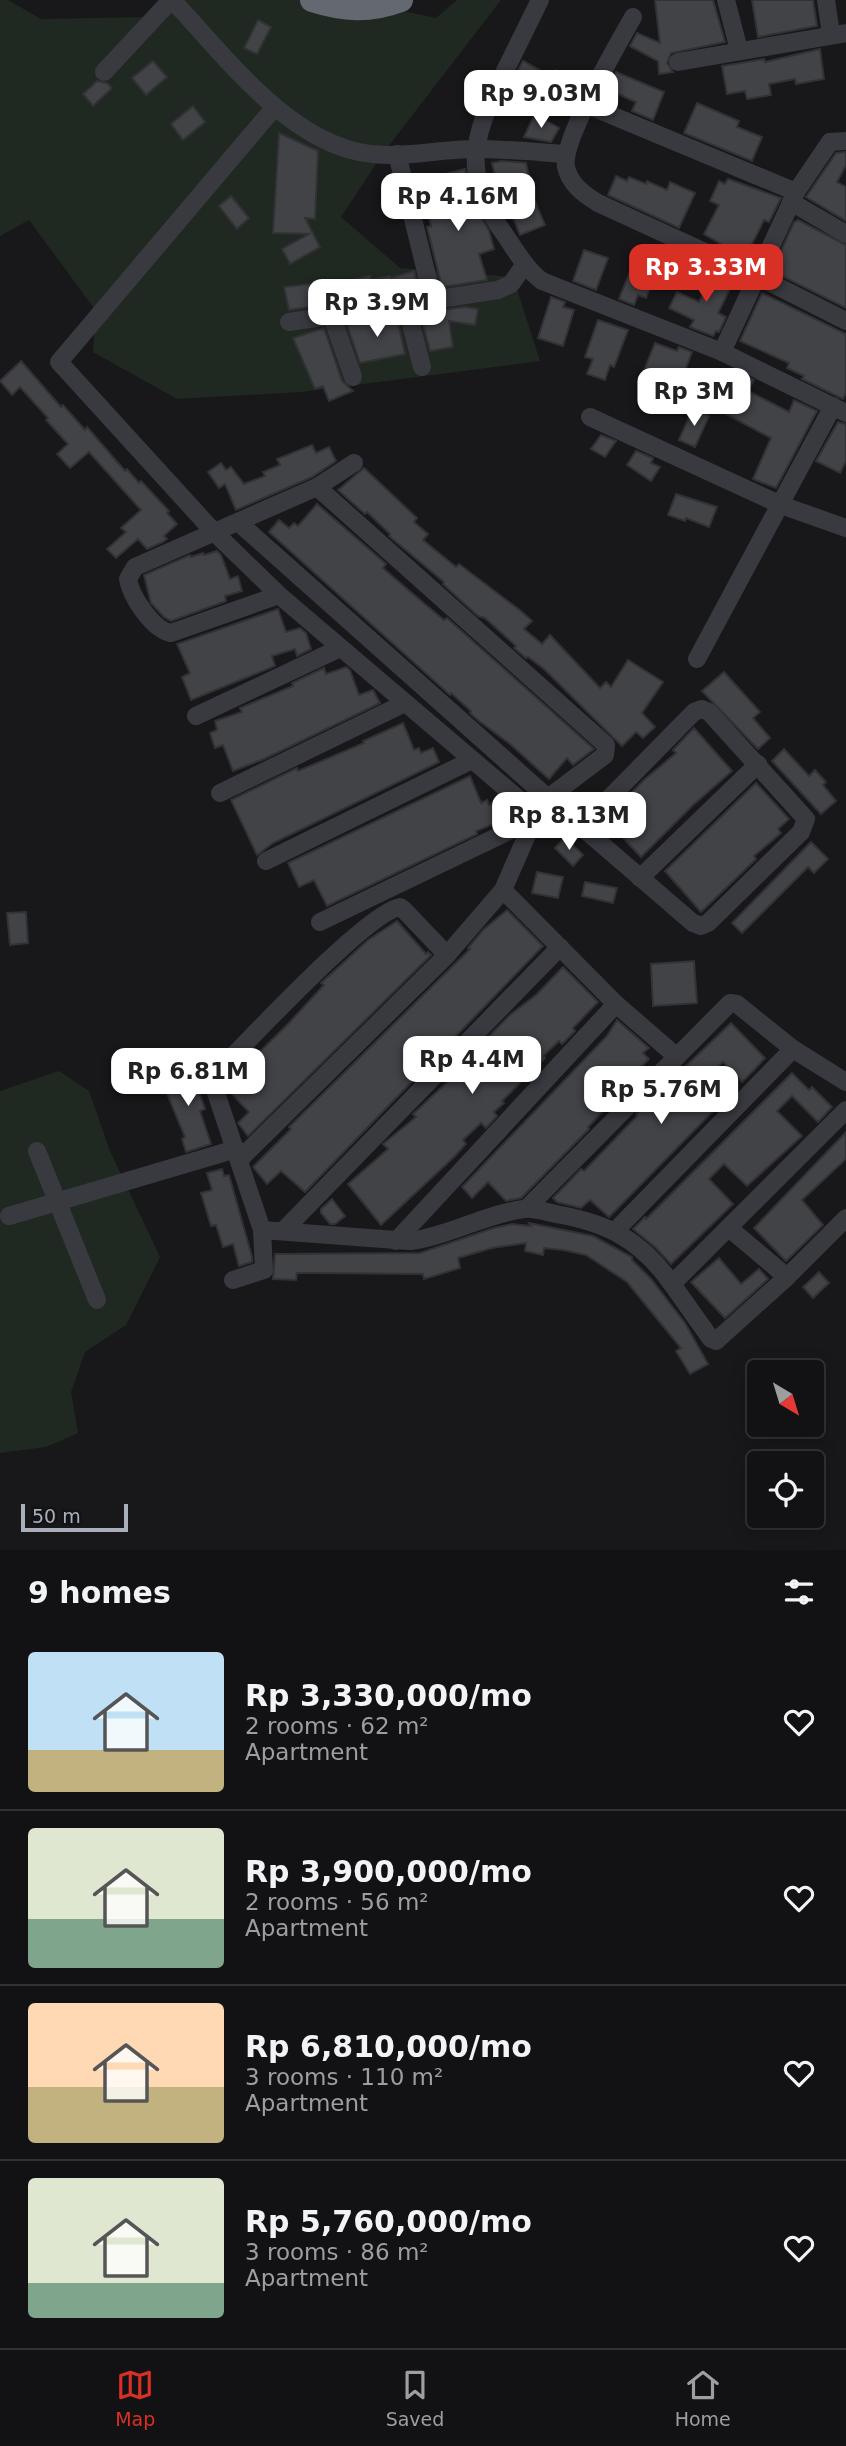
<!DOCTYPE html>
<meta charset="utf-8">
<style>
:root{--surface:#121214;--page:#1f2022;--text:#f1f3f6;--muted:#9c9ea0;--line:#313234;--accent:#d93025}
body{margin:0;font-family:"DejaVu Sans",sans-serif;background:var(--page);color:var(--text);height:100vh;display:flex;flex-direction:column;font-size:26px;white-space:nowrap}
*{box-sizing:border-box;margin:0}
p{font-size:23px;color:var(--muted)}
.icon{flex:none;width:38px;height:38px;fill:none;stroke:currentColor;stroke-width:2;stroke-linecap:round;stroke-linejoin:round}
.map{position:relative;height:1550px;overflow:hidden}
.panel{display:flex;flex-direction:column;background:var(--surface);flex:1}
.panel>*{flex:none}
.needle{width:46px;rotate:142deg}
.tools{position:absolute;left:747px;top:1360px;display:grid;gap:14px}
.tools a{display:grid;place-items:center;width:77px;height:77px;border-radius:7px;background:var(--surface);box-shadow:0 4px 18px #0003,0 0 0 2px var(--line);font-size:35px}
.scale{position:absolute;left:21px;bottom:18px;width:107px;box-sizing:border-box;padding-left:7px;border:4px solid #a9afbb;border-top:0;font-size:19px;line-height:24px;white-space:nowrap;color:#a9afbb;-webkit-text-stroke:5px #131315;paint-order:stroke}
.price{position:absolute;translate:-50% -60px;padding:0 16px;border-radius:14px;background:#fff;color:#222;font-size:23px;line-height:46px;filter:drop-shadow(0 2px 4px #0008)}
.price::after{content:'';position:absolute;left:50%;top:42px;width:21px;height:16px;margin-left:-10px;background:inherit;clip-path:polygon(0 0,100% 0,50% 100%)}
.price.selected{background:var(--accent);color:#fff}
ul{padding:0;list-style:none}
li{display:flex;align-items:center;gap:21px;height:175px;padding:0 28px}
li+li{border-top:2px solid var(--line)}
li span{display:grid;place-items:center;flex:none;width:196px;height:140px;border-radius:7px;color:#555}
li>.icon{margin-inline-start:auto}
span .icon{width:84px;height:84px;fill:#fffc;stroke-width:1}
li b{font-size:30px}
h2{display:flex;justify-content:space-between;align-items:center;height:84px;padding:0 28px;font-size:30px}
.menu{display:flex;justify-content:space-around;align-items:center;height:98px;border-top:2px solid var(--line);background:var(--surface);font-size:19px;color:var(--muted)}
.menu a{display:grid;justify-items:center;gap:4px}
.menu .selected{color:var(--accent)}
.map>svg:first-child{display:block}
.green{fill:#1f2921}
.building{fill:#424347;stroke:#323236;stroke-width:2}
.lines{fill:none;stroke-linecap:round;stroke-linejoin:round}
.minor{stroke:#393a40;stroke-width:18}
.highway{stroke:#646871;stroke-width:24}
</style>
<div class="map">
<svg width="846" height="1550" viewBox="0 0 846 1550">
<rect width="100%" height="100%" fill="#18181a"/>
<!-- green -->
<g class="green">
<path d="M0,0H8L41,19L153,17L165,0H350L436,18L457,0H501L384,152L341,217L400,268L513,277L540,361L301,392L177,399L93,352L96,311L29,220L0,236Z"/>
<path d="M59,1071L89,1091L110,1151L160,1257L126,1325L85,1352L71,1392L78,1433L46,1447L0,1453V1091Z"/>
</g>
<!-- building -->
<g class="building">
<path d="M655,0H713L725,42L671,53L667,63L673,72L659,74L658,61L630,46L637,33L660,43Z"/>
<path d="M752,0H813L817,26L758,37Z"/>
<path d="M258,20L271,27L257,54L244,48Z"/>
<path d="M820,49L824,79L796,84L795,79L769,84L771,95L747,99L745,91L727,94L722,66L764,59L765,62Z"/>
<path d="M153,61L167,77L146,95L132,78Z"/>
<path d="M523,61L552,77L556,70L583,85L573,106L517,72Z"/>
<path d="M616,72L664,92L653,120L632,111L636,102L607,89Z"/>
<path d="M97,81L107,83L112,88L93,106L83,94Z"/>
<path d="M697,103L739,121L737,127L762,137L752,161L684,133Z"/>
<path d="M193,106L205,122L183,140L171,124Z"/>
<path d="M535,114L559,128L551,142L524,137Z"/>
<path d="M279,133L318,151L315,219L305,218L320,247L290,264L282,249L309,234L273,233Z"/>
<path d="M846,152V165L837,182L846,187V221L806,197L836,153Z"/>
<path d="M502,161L526,163L533,197L545,225L520,235L510,210L503,181L497,183L492,163Z"/>
<path d="M465,169L471,198L489,231L494,249L479,254L487,280L442,287L427,227L431,226L427,209L445,204L438,176Z"/>
<path d="M616,176L627,181L629,177L646,184L647,181L667,190L670,182L695,193L679,228L608,195Z"/>
<path d="M728,179L781,198L769,222L764,220L745,258L704,234L719,205L710,201L719,181L725,184Z"/>
<path d="M231,196L249,218L237,229L219,206Z"/>
<path d="M798,220L846,245V308L772,271L794,222Z"/>
<path d="M584,250L608,258L596,290L573,281Z"/>
<path d="M672,252L688,260L678,282L662,274Z"/>
<path d="M631,269L654,278L646,298L638,295L634,305L619,299Z"/>
<path d="M715,269L735,279L718,313L726,317L719,332L716,331L713,336L690,327L694,320L669,308L677,292L699,302Z"/>
<path d="M414,271L419,291L289,310L284,287L319,283L320,287L370,276L371,280L390,276L391,278Z"/>
<path d="M762,293L846,334V393L843,399L802,379L804,376L787,368L789,363L740,341Z"/>
<path d="M551,297L565,302L563,307L574,310L563,346L538,338Z"/>
<path d="M465,307L478,309L475,325L449,321L453,347L430,351L420,313Z"/>
<path d="M397,317L405,354L360,363L347,325Z"/>
<path d="M598,320L628,330L614,367L610,365L605,380L587,374L593,359L585,357Z"/>
<path d="M324,328L342,381L353,391L329,401L323,386L315,389L293,338Z"/>
<path d="M655,343L677,351L679,347L692,352L677,392L641,378Z"/>
<path d="M21,361L61,407L63,405L85,430L87,427L125,471L127,469L139,483L141,481L169,511L167,513L177,524L164,536L167,539L163,542L147,549L138,539L116,558L107,549L126,532L121,528L141,510L89,452L70,468L57,454L68,444L46,420L48,418L20,387L12,395L0,381Z"/>
<path d="M730,369L754,380L748,391L789,412L794,400L817,411L776,488L753,479L771,438L711,406Z"/>
<path d="M693,408L709,416L695,447L679,440Z"/>
<path d="M838,422L846,424V461L840,473L816,461Z"/>
<path d="M601,435L616,441L605,457L591,449Z"/>
<path d="M312,445L316,453L329,447L336,461L312,477L236,510L225,484L219,488L208,472L221,463L226,470L231,467L244,484L265,476L263,472L280,465L277,459Z"/>
<path d="M636,451L653,458L651,463L660,467L651,481L627,465Z"/>
<path d="M364,468L417,518L414,522L428,534L423,540L456,567L459,564L521,611L532,621L524,629L542,644L550,635L600,688L606,682L611,687L628,660L663,682L642,713L655,727L643,738L636,732L622,746L544,669L528,657L526,658L514,648L516,646L485,618L478,616L443,584L444,582L389,536L390,534L367,512L365,514L338,490Z"/>
<path d="M676,494L717,507L709,527L686,518L685,521L668,515Z"/>
<path d="M317,504L386,564L383,568L413,594L444,620L447,618L594,749L573,765L567,758L549,779L510,744L479,721L470,713L471,711L451,693L450,695L269,532L279,520L289,528L294,523L298,526Z"/>
<path d="M217,551L221,555L230,579L238,576L242,591L225,596L226,601L171,621L164,617L151,603L144,575L190,555L191,557L203,553L204,555Z"/>
<path d="M278,609L286,632L300,628L306,633L311,649L297,656L295,649L272,656L275,666L191,700L182,677L190,673L177,644Z"/>
<path d="M346,667L350,670L359,695L373,690L380,703L264,759L233,771L223,745L215,748L210,733L217,730L215,721L242,712L240,708L293,686L292,683L324,668L326,674Z"/>
<path d="M724,672L760,712L753,718L770,738L758,749L702,691Z"/>
<path d="M403,723L414,750L419,748L421,753L433,748L439,762L273,843L257,855L231,800L297,768L298,771L364,743L363,741Z"/>
<path d="M694,728L732,771L692,806L641,857L624,839L635,829L616,808L644,780L676,753L673,750Z"/>
<path d="M784,749L809,776L815,770L826,782L823,785L836,801L821,814L772,761Z"/>
<path d="M470,776L481,803L487,800L489,805L502,800L509,806L513,816L476,831L477,834L327,906L314,880L299,887L288,863Z"/>
<path d="M756,783L789,819L778,829L781,833L754,856L756,859L701,912L665,871Z"/>
<path d="M565,837L583,855L573,866L555,848Z"/>
<path d="M811,842L828,859L814,873L808,867L742,933L732,923Z"/>
<path d="M537,872L563,877L558,898L532,893Z"/>
<path d="M585,882L617,888L613,903L582,896Z"/>
<path d="M507,910L543,946L305,1192L281,1171L267,1184L253,1167L291,1129L289,1127L470,949L468,948L483,930Z"/>
<path d="M26,912L28,943L10,945L7,913Z"/>
<path d="M397,921L426,954L428,952L431,955L248,1136L238,1123L249,1112L226,1088L227,1078L235,1070L238,1073L287,1025L324,985L321,983L343,963L368,940Z"/>
<path d="M694,961L697,1003L653,1006L651,964Z"/>
<path d="M563,967L598,1002L573,1028L575,1031L562,1044L559,1041L543,1056L545,1058L502,1101L504,1103L494,1112L497,1116L486,1128L481,1123L463,1140L466,1144L454,1157L381,1225L348,1184L388,1149L383,1144L416,1117L413,1114L456,1074L454,1072L510,1015L537,994Z"/>
<path d="M617,1020L649,1048L643,1053L649,1059L637,1071L639,1073L588,1127L589,1129L521,1198L506,1201L488,1182L472,1198L462,1187L607,1036Z"/>
<path d="M731,1023L765,1058L754,1070L742,1082L723,1062L706,1078L726,1098L609,1217L590,1200L581,1208L557,1202L553,1198L581,1169L584,1171L637,1116L636,1114Z"/>
<path d="M190,1067L205,1109L200,1111L211,1144L186,1152L182,1139L185,1137L161,1079Z"/>
<path d="M792,1073L809,1090L812,1087L832,1107L818,1122L792,1096L777,1111L802,1136L747,1186L724,1164L709,1179L733,1204L671,1264L655,1247L633,1229L645,1217L646,1219Z"/>
<path d="M846,1132V1159L802,1200L823,1225L786,1261L754,1228Z"/>
<path d="M222,1169L224,1176L229,1175L252,1257V1262L239,1266L233,1244L223,1247L216,1225L211,1226L201,1193L212,1190L207,1173Z"/>
<path d="M332,1199L345,1216L335,1224H330L321,1213V1209Z"/>
<path d="M529,1223L593,1236L632,1257V1260L651,1279L685,1323L708,1364L690,1374L676,1351L681,1348L627,1282L586,1255L563,1250L544,1248L543,1255L525,1251L526,1243L492,1248L458,1258L460,1268L424,1279L423,1274L314,1273H297L296,1280L273,1279L275,1254L420,1253L494,1228L512,1224L531,1226Z"/>
<path d="M719,1258L741,1284L759,1269L768,1279L725,1318L691,1282Z"/>
<path d="M819,1272L829,1283L813,1298L803,1287Z"/>
</g>
<g class="lines">
<!-- minor -->
<g class="minor">
<path d="M172,0C223,53 283,136 359,152C397,160 437,149 475,149C505,149 536,152 566,154"/>
<path d="M540,0C527,26 515,51 502,77C472,139 461,174 505,235C516,251 526,269 542,281L722,352L846,413"/>
<path d="M726,0L739,50"/>
<path d="M826,0L831,34"/>
<path d="M633,17C618,44 561,141 566,167C570,184 583,194 598,203L757,276L846,321"/>
<path d="M678,62L846,33"/>
<path d="M104,72L171,0"/>
<path d="M587,105L796,192"/>
<path d="M397,154L433,300"/>
<path d="M791,202L846,234"/>
<path d="M406,305L422,367"/>
<path d="M332,317L353,377"/>
<path d="M289,322L498,290L511,284L525,264"/>
<path d="M722,352L796,192L830,142L846,141"/>
<path d="M590,417L781,505L846,528"/>
<path d="M238,522L548,798L605,755L606,745L317,487"/>
<path d="M279,595L171,633C153,630 131,597 128,579L135,567L317,487L354,463"/>
<path d="M697,659L833,406"/>
<path d="M196,716L340,648"/>
<path d="M220,793L405,703"/>
<path d="M548,798L693,923L701,926L708,923L801,832L806,819L709,712L702,709L694,712L581,827"/>
<path d="M266,861L472,760"/>
<path d="M640,878L758,764"/>
<path d="M503,890L616,1004L676,1056"/>
<path d="M320,922L534,819"/>
<path d="M37,1151L97,1300"/>
<path d="M240,1159L447,955L503,890L534,819L529,808L279,595L214,532L59,362L274,108"/>
<path d="M526,1209L730,1003L737,1004L793,1049L846,1082"/>
<path d="M9,1216L236,1149"/>
<path d="M729,1228L787,1277L846,1218"/>
<path d="M262,1230L215,1090L216,1073C247,1043 366,913 400,907L404,910L447,955"/>
<path d="M616,1230L793,1049"/>
<path d="M283,1231L560,947"/>
<path d="M396,1241L616,1004"/>
<path d="M233,1280L264,1270L262,1230L410,1241C449,1236 485,1214 524,1209C534,1208 547,1212 556,1214C608,1223 641,1240 672,1284L846,1110"/>
<path d="M672,1284L711,1339L716,1341L787,1277"/>
</g>
<!-- highway -->
<path class="highway" d="M312,0C344,10 369,12 401,0"/>
</g>
</svg>
<div class="tools">
<a><svg class="needle" viewBox="-14 -14 28 28"><path d="M0-13l5 13h-10z" fill="#e53935"/><path d="M0 13l5-13h-10z" fill="#9c9ea0"/></svg></a>
<a><svg class="icon" aria-label="locate" viewBox="0 0 24 24"><circle cx="12" cy="12" r="6"/><path d="M12 2v4M12 18v4M2 12h4M18 12h4"/></svg></a>
</div>
<div class="scale">50 m</div>
<b class="price" style="left:541px;top:130px">Rp 9.03M</b>
<b class="price" style="left:458px;top:233px">Rp 4.16M</b>
<b class="price selected" style="left:706px;top:304px">Rp 3.33M</b>
<b class="price" style="left:377px;top:339px">Rp 3.9M</b>
<b class="price" style="left:694px;top:428px">Rp 3M</b>
<b class="price" style="left:569px;top:852px">Rp 8.13M</b>
<b class="price" style="left:472px;top:1096px">Rp 4.4M</b>
<b class="price" style="left:188px;top:1108px">Rp 6.81M</b>
<b class="price" style="left:661px;top:1126px">Rp 5.76M</b>
</div>
<section class="panel">
<h2>9 homes<svg class="icon" aria-label="filters" viewBox="0 0 24 24"><path d="M4 7h16M4 17h16"/><circle cx="9" cy="7" r="2"/><circle cx="15" cy="17" r="2"/></svg></h2>
<ul>
<li><span style="background:linear-gradient(#bfe0f5 70%,#c2b280 0)"><svg class="icon" aria-label="home" viewBox="0 0 24 24"><path d="M3 11l9-7 9 7M6 9v11h12V9"/></svg></span><div><b>Rp 3,330,000/mo</b><p>2 rooms · 62 m²</p><p>Apartment</p></div><svg class="icon" aria-label="heart" viewBox="0 0 24 24"><path d="M12 20l-8-8c-3-5 5-10 8-4 3-6 11-1 8 4z"/></svg></li>
<li><span style="background:linear-gradient(#dfe7d0 65%,#7fa58c 0)"><svg class="icon" aria-label="home" viewBox="0 0 24 24"><path d="M3 11l9-7 9 7M6 9v11h12V9"/></svg></span><div><b>Rp 3,900,000/mo</b><p>2 rooms · 56 m²</p><p>Apartment</p></div><svg class="icon" aria-label="heart" viewBox="0 0 24 24"><path d="M12 20l-8-8c-3-5 5-10 8-4 3-6 11-1 8 4z"/></svg></li>
<li><span style="background:linear-gradient(#ffd9b3 60%,#c2b280 0)"><svg class="icon" aria-label="home" viewBox="0 0 24 24"><path d="M3 11l9-7 9 7M6 9v11h12V9"/></svg></span><div><b>Rp 6,810,000/mo</b><p>3 rooms · 110 m²</p><p>Apartment</p></div><svg class="icon" aria-label="heart" viewBox="0 0 24 24"><path d="M12 20l-8-8c-3-5 5-10 8-4 3-6 11-1 8 4z"/></svg></li>
<li><span style="background:linear-gradient(#dfe7d0 75%,#7fa58c 0)"><svg class="icon" aria-label="home" viewBox="0 0 24 24"><path d="M3 11l9-7 9 7M6 9v11h12V9"/></svg></span><div><b>Rp 5,760,000/mo</b><p>3 rooms · 86 m²</p><p>Apartment</p></div><svg class="icon" aria-label="heart" viewBox="0 0 24 24"><path d="M12 20l-8-8c-3-5 5-10 8-4 3-6 11-1 8 4z"/></svg></li>
</ul>
</section>
<nav class="menu">
<a class="selected"><svg class="icon" aria-label="map" viewBox="0 0 24 24"><path d="M3 6l6-2 6 2 6-2v14l-6 2-6-2-6 2zM9 4v14M15 6v14"/></svg>Map</a>
<a><svg class="icon" aria-label="saved" viewBox="0 0 24 24"><path d="M7 4h10v16l-5-4-5 4z"/></svg>Saved</a>
<a><svg class="icon" aria-label="home" viewBox="0 0 24 24"><path d="M3 11l9-7 9 7M6 9v11h12V9"/></svg>Home</a>
</nav>
